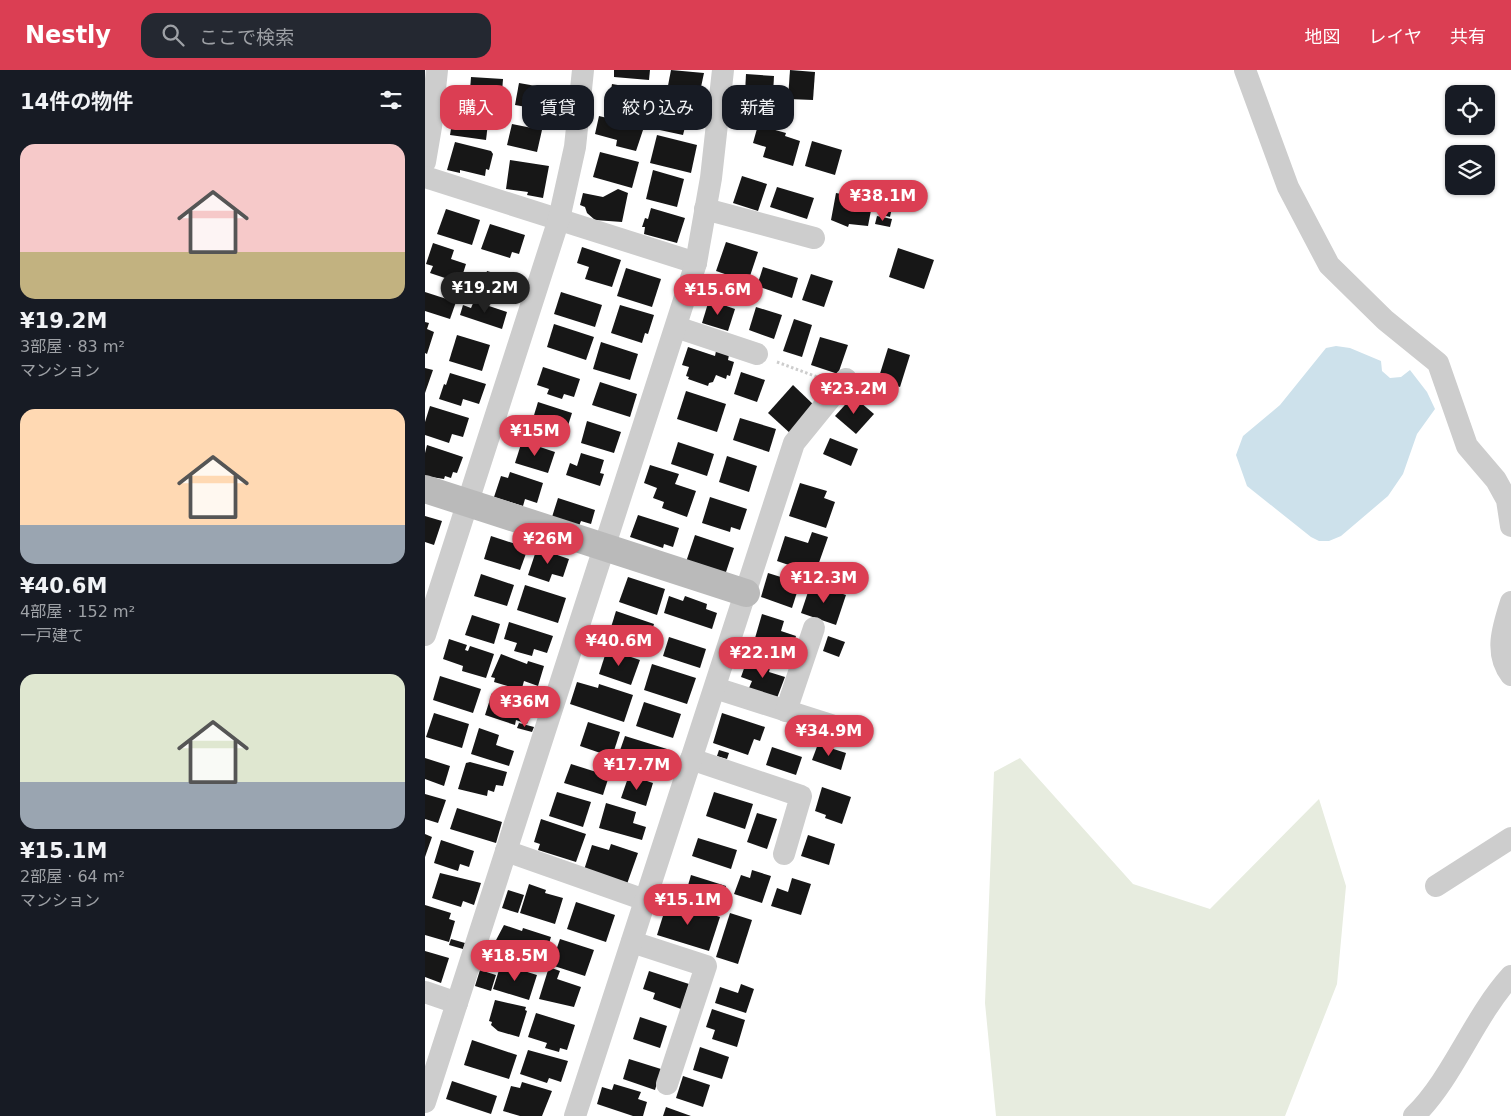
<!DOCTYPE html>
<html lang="ja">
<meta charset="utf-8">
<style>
:root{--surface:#171b24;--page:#242831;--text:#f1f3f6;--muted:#9ea1a6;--accent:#db3e53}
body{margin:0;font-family:"DejaVu Sans","Noto Sans JP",sans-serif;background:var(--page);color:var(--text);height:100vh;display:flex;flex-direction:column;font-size:19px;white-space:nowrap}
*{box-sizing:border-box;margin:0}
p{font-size:16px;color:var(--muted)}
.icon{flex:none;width:28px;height:28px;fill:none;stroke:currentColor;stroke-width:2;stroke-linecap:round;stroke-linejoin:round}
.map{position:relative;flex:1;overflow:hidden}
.details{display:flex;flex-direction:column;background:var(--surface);width:425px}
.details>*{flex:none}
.guide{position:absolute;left:15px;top:15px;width:475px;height:45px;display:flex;gap:10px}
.tools{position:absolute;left:1020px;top:15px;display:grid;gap:10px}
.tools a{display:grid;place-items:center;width:50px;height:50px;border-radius:10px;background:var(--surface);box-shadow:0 1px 4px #0004;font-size:25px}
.price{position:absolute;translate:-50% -42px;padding:0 11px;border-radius:18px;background:var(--accent);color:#fff;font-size:16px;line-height:32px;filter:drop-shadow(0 1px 2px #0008)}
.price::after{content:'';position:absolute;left:50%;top:30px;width:15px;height:11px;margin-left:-8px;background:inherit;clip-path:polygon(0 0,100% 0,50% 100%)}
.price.current{background:#222;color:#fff}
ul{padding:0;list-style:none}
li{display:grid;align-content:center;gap:10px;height:265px;padding:0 20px}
li span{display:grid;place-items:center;height:155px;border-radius:15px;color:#555}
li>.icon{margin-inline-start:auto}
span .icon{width:90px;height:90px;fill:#fffc;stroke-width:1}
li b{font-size:21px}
h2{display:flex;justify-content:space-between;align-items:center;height:60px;padding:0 20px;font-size:21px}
.pill{padding:0 18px;border-radius:15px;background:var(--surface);box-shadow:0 1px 4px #0004;font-size:18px;line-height:45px}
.pill.current{background:var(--accent);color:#fff}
header{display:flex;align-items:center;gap:30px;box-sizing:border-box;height:70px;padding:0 25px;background:var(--accent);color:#fff}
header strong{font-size:24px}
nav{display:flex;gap:28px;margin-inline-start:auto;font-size:18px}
.search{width:350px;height:45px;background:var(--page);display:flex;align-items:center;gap:12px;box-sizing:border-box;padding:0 18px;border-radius:15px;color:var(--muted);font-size:19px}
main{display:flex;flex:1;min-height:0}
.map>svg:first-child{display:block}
.green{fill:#e7ecdf}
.water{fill:#cde1eb}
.building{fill:#171717}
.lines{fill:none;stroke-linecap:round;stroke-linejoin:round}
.path{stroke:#cdcdcd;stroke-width:3;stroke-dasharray:2.5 2.5;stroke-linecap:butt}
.street{stroke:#cdcdcd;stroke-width:22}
.secondary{stroke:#bababa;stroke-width:28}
</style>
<header>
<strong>Nestly</strong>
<div class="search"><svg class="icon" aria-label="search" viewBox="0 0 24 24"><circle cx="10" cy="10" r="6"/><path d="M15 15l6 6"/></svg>ここで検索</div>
<nav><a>地図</a><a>レイヤ</a><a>共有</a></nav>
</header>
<main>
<section class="details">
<h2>14件の物件<svg class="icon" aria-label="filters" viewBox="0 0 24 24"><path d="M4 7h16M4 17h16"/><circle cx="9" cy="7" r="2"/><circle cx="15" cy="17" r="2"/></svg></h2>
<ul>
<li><span style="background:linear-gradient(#f6c9c9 70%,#c2b280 0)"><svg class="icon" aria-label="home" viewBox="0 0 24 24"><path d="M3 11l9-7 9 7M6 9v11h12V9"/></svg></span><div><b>¥19.2M</b><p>3部屋 · 83 m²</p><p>マンション</p></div></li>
<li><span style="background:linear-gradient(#ffd9b3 75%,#9aa5b1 0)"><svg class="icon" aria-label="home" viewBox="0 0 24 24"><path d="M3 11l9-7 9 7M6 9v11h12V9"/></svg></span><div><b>¥40.6M</b><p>4部屋 · 152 m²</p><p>一戸建て</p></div></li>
<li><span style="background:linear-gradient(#dfe7d0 70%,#9aa5b1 0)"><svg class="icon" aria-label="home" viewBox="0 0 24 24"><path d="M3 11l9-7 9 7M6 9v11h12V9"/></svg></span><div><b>¥15.1M</b><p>2部屋 · 64 m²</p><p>マンション</p></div></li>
</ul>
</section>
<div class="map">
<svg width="1086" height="1046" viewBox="0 0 1086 1046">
<rect width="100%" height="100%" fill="#fff"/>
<!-- green -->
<path class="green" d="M595,688L708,814L785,839L894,729L921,816L912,914L860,1046H571L560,933L569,702Z"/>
<!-- water -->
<path class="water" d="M911,276L925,278L956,291L957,301L965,308L976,307L985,300L1002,322L1010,339L992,364L978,404L963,426L916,466L904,471H894L886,467L822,416L811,385L818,366L855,335L901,278Z"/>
<!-- building -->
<g class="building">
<path d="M189,0H225L224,10L189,7Z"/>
<path d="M246,0L279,3L273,31L241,26Z"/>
<path d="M365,0L390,2L388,30L363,29Z"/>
<path d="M321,4L349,6L348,25L320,23Z"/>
<path d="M46,7L78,9L76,35L44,33Z"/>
<path d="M94,13L128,19L124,41L90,35Z"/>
<path d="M187,14L221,20L217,44L183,38Z"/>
<path d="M242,31L281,38L277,56L261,53L258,65L230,59L234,42L240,43Z"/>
<path d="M29,40L64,45L61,70L25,65Z"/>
<path d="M174,46L219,57L211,81L191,76L192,70L170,64Z"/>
<path d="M87,54L117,60L112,82L82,75Z"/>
<path d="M333,55L361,63L360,66L375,71L368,96L338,87L341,77L328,73Z"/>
<path d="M232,65L272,75L266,103L225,93Z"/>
<path d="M387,71L417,80L410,105L380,96Z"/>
<path d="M30,72L66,81L68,84L64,100L61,99L60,106L35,100V103L22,100Z"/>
<path d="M175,82L214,92L207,118L168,107Z"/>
<path d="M85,90L124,96L118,128L102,125L103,122L81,119Z"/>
<path d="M228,100L259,109L252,137L221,129Z"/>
<path d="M317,106L342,114L333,141L308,133Z"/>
<path d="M352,117L389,128L382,149L345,137Z"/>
<path d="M193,119L203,123L197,152L170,150L162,143L160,137L155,135L158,123L178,127Z"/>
<path d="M411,123L448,130L443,156L424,154L423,157L406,150Z"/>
<path d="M456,131L468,133L465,147L454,144Z"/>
<path d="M226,138L260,148L252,173L219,164L220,157H217L220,148L223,149Z"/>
<path d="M21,139L55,150L47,175L12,164Z"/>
<path d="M452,146L467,149L465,157L450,154Z"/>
<path d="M65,154L100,165L94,184L87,182L85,188L56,179Z"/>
<path d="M301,172L333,182L323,212L291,201Z"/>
<path d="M8,173L29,180L26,189L41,194L35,213L5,203L8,196L1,194Z"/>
<path d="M157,177L196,190L187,217L160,209L164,197L152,193Z"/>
<path d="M473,178L509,190L499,219L464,207Z"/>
<path d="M338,197L373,208L367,228L332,216Z"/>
<path d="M201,198L236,209L227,237L192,226Z"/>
<path d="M62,201L98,212L91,234L55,222Z"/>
<path d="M386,204L408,211L399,237L377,230Z"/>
<path d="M0,222L31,232L25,249L0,241Z"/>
<path d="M136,222L177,235L170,257L129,244Z"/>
<path d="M284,230L310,239L303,261L277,253Z"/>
<path d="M49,231L82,242L77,259L35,245L38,235L46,238Z"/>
<path d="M195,235L229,245L223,264L220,263L217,273L186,263Z"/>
<path d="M331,237L357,245L349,269L324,260Z"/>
<path d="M369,249L387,255L377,287L358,281Z"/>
<path d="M0,252L4,253L2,259L9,262L2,284L0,283Z"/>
<path d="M129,254L169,267L161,290L122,277Z"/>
<path d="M32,265L65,275L57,301L24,291Z"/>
<path d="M395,267L423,275L413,304L386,295Z"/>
<path d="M176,272L213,284L205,310L168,299Z"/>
<path d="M263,277L290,286L291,281L304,285L303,290L309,292L305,306L302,305L301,309L291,305L288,312L284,313L283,316L263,309L264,307L261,306L264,297L257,295Z"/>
<path d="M463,278L485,285L475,317L453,310Z"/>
<path d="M118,297L155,309L149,327L139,324L137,329L122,324L124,319L112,315Z"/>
<path d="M0,298L8,300L0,323Z"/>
<path d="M316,302L340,310L332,332L309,324Z"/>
<path d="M25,303L61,314L54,334L38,329L36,336L14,329L19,314L21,315Z"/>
<path d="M175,312L212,324L205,347L167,335Z"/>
<path d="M368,315L391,337L366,364L343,343Z"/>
<path d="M261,321L301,334L292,362L252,349Z"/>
<path d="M428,326L449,344L431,364L410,346Z"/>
<path d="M113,332L147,343L140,365L106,355Z"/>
<path d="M5,336L44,348L38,367L27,364L24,373L0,365V352Z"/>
<path d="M315,348L351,359L344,382L308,370Z"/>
<path d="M162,351L196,362L189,383L156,373Z"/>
<path d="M405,368L433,379L426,396L398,384Z"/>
<path d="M97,371L130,382L123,403L90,393Z"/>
<path d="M253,372L289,384L282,406L246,394Z"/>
<path d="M2,375L38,387L32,403L28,402L26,408L20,406L19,409L0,406V383Z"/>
<path d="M156,383L179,390L175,403L179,404L175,416L141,405L145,393L152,396Z"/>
<path d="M302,386L332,396L324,422L294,412Z"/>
<path d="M225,395L254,404L250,414L271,421L262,447L237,438L239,432L228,428L232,418L219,413Z"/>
<path d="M85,402L118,413L112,433L100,429L98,436L69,427L76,406L83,408Z"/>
<path d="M375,413L402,421L399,428L410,432L401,458L364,446Z"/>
<path d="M285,427L322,439L315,460L306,457L305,462L277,453Z"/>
<path d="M133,428L170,440L166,454L156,451L154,456L127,447Z"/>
<path d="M213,445L254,458L248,477L239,474L238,478L205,467Z"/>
<path d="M0,446L17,451L9,475L0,472Z"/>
<path d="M387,462L403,467L390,504L352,491L360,466L383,473Z"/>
<path d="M270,465L309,478L300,505L261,492Z"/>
<path d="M66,466L103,478L95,500L59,489Z"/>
<path d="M112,478L144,489L138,507L127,504L124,512L103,505Z"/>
<path d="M343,503L375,513L367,538L336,527Z"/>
<path d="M56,504L89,515L82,536L49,526Z"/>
<path d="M203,507L240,519L232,545L194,532Z"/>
<path d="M386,513L421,525L411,555L376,543Z"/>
<path d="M100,515L141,528L133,553L92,540Z"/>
<path d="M244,526L258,531L260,526L282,534L281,539L292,543L287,559L239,543Z"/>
<path d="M191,541L229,554L221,579L183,567Z"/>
<path d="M337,544L359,551L356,561L371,566L364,588L328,575Z"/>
<path d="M47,545L75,554L69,574L40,565Z"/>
<path d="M84,552L128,566L122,583L109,579L107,586L89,581L92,573L79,569Z"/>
<path d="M403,566L420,572L414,587L398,581Z"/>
<path d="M244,567L281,579L275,598L238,586Z"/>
<path d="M24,569L42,575L40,580L43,581L45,576L69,584L61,608L37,601L38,596L18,589Z"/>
<path d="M182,579L215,590L206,615L174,604Z"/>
<path d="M76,584L102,594L103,591L119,596L113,616L99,611L97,618L90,616L89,618L69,612L70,608L66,607Z"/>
<path d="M322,590L345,598L344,602L360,607L352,628L324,618L327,611L316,607Z"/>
<path d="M227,594L271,608L262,634L219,620Z"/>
<path d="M15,606L56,619L48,643L8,630Z"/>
<path d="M152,612L173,618L174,614L208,625L199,652L145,634Z"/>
<path d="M67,623L82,627L83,624L110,633L102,654L91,650L90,655L60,645Z"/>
<path d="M219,632L256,644L248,668L211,656Z"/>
<path d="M9,643L44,654L37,678L1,667Z"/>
<path d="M297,643L340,657L335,671L329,669L323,685L288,673Z"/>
<path d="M163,652L195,662L187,687L155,676Z"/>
<path d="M94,653L109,657L107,662L92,658Z"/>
<path d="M54,658L74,665L71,675L89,681L84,696L46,684Z"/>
<path d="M200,666L242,679L234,702L192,689Z"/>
<path d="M393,674L421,683L416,700L387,690Z"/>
<path d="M347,677L377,687L371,705L341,695Z"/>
<path d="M294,680L304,683L302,689L292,686Z"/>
<path d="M0,688L25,696L19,716L0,709Z"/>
<path d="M45,692L82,702L78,716L71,715L69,722L63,720L62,726L33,719L41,693Z"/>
<path d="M146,694L184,706L178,725L139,713Z"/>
<path d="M204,705L228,713L221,736L196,728Z"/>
<path d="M397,717L426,727L417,754L400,748L401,745L390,741Z"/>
<path d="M132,722L166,732L158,757L124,746Z"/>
<path d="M289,722L328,734L320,759L281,746Z"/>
<path d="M0,724L21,730L13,753L0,749Z"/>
<path d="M181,733L211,742L208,753L221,757L217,770L174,758Z"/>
<path d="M32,738L77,752L71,773L25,759Z"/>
<path d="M332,743L352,749L342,779L322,772Z"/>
<path d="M116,749L161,764L151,792L113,780L115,774L109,772Z"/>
<path d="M0,764L7,767L0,787Z"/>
<path d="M383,765L410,774L404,795L376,786Z"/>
<path d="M273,768L312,780L306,799L267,786Z"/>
<path d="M16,770L49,781L44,797L35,794L33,801L9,793Z"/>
<path d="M186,774L213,783L202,814L159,800L167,775L184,780Z"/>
<path d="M327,800L346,806L337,833L309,824L316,805L325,808Z"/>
<path d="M15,803L56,813L49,835L38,831L36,837L7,828Z"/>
<path d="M266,805L301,816L293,840L259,829Z"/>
<path d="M367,808L386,814L376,845L346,836L352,818L363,822Z"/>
<path d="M104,814L121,820L120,823L138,828L130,854L95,843Z"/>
<path d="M83,820L99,825L93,843L77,838Z"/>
<path d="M243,830L295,847L284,881L232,865Z"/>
<path d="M151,832L190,845L181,872L142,859Z"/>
<path d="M0,835L26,843L24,849L30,851L24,872L0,865Z"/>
<path d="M305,843L327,850L313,894L291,887Z"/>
<path d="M79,855L97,861L98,858L126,867L117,896L80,883L82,878L70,872Z"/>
<path d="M26,869L40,873L38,879L24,875Z"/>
<path d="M135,869L169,880L160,906L126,895Z"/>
<path d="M0,881L24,888L16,913L0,907Z"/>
<path d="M83,896L112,905L104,930L68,919L75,897L82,899Z"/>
<path d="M124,897L135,901L132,909L156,917L149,937L114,929Z"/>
<path d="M55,900L71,905L66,921L50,916Z"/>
<path d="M224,901L264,914L256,939L228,929L230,923L218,919Z"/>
<path d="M316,914L329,919L321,943L290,933L295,917L313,923Z"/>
<path d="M70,930L101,937L100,940L102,941L94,967L73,961L66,955L67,952L64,951Z"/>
<path d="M287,939L320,950L312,977L287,969L290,960L281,957Z"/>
<path d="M111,943L150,955L142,980L135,978L134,982L120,978L122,973L103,967Z"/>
<path d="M215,947L242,956L235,978L208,969Z"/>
<path d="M47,970L92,985L84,1009L39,995Z"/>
<path d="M275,977L304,987L297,1009L268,1000Z"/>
<path d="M103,980L143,991L136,1012L124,1008L122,1013L95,1004Z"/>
<path d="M204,989L236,999L230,1020L198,1009Z"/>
<path d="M258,1006L285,1015L278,1037L251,1028Z"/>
<path d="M27,1011L72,1026L66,1044L21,1029Z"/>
<path d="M97,1012L127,1021L117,1046H95L78,1041L86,1016L95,1018Z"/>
<path d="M189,1014L216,1022L213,1029L222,1032L218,1046H208L172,1034L177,1017L187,1020Z"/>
<path d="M241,1037L266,1046H238Z"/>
</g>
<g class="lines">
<!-- path -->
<path class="path" d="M352,292L395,308"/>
<!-- street -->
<g class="street">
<path d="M820,0L863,117L904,195L960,250L1013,293L1042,376L1071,410L1082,430L1086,456"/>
<path d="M0,92L6,57L12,0"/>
<path d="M0,107L271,193"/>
<path d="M280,139L389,168"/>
<path d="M251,257L332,284"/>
<path d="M1086,532C1078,557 1069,583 1086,605"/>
<path d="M0,565L134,149L150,77L158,0"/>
<path d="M290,618L406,655"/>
<path d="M361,641L389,558"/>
<path d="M266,689L376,726L359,784"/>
<path d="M81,781L220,830"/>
<path d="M1011,816L1086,768"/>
<path d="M207,872L281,896L242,1014"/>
<path d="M0,922L32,933"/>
<path d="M0,1032L271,193L286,108L298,0"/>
<path d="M150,1046L369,373L421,309"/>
<path d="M989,1046C1028,1008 1048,948 1086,906"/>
</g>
<!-- secondary -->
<path class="secondary" d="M0,419L321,523"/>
</g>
</svg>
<div class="tools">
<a><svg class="icon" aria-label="locate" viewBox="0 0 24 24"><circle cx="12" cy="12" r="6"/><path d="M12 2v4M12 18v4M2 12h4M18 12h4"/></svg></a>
<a><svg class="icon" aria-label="layers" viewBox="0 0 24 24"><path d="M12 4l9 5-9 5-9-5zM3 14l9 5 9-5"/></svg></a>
</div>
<b class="price" style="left:458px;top:152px">¥38.1M</b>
<b class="price current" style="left:60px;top:244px">¥19.2M</b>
<b class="price" style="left:293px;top:246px">¥15.6M</b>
<b class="price" style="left:429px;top:345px">¥23.2M</b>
<b class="price" style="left:110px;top:387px">¥15M</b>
<b class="price" style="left:123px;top:495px">¥26M</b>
<b class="price" style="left:399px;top:534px">¥12.3M</b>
<b class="price" style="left:194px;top:597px">¥40.6M</b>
<b class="price" style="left:338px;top:609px">¥22.1M</b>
<b class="price" style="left:100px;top:658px">¥36M</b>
<b class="price" style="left:404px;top:687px">¥34.9M</b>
<b class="price" style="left:212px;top:721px">¥17.7M</b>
<b class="price" style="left:263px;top:856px">¥15.1M</b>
<b class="price" style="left:90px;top:912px">¥18.5M</b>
<div class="guide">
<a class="pill current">購入</a>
<a class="pill">賃貸</a>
<a class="pill">絞り込み</a>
<a class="pill">新着</a>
</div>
</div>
</main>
